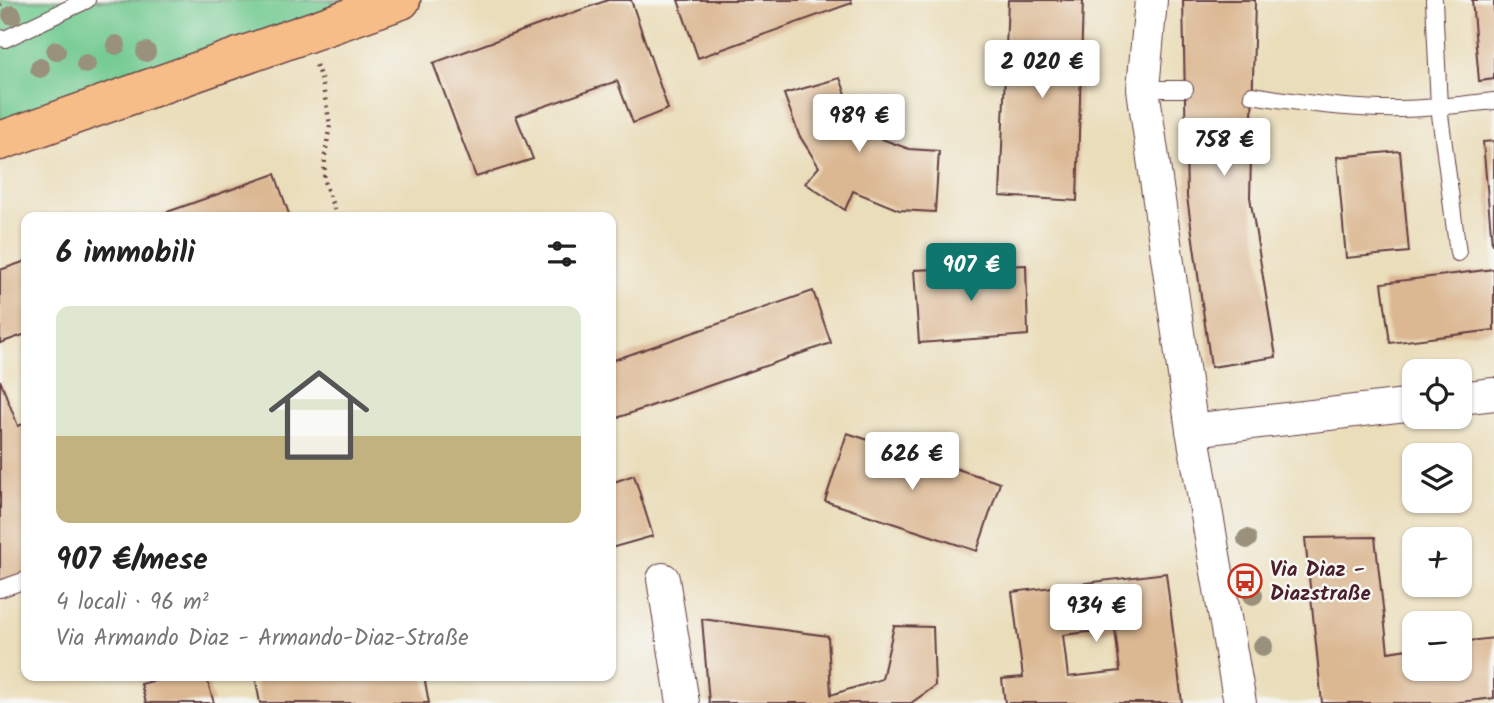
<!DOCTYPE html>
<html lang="it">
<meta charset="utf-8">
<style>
:root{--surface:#fff;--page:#f6f6f6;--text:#222;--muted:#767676;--accent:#0f766e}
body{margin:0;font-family:Kalam,sans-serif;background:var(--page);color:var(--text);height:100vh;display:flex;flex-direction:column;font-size:26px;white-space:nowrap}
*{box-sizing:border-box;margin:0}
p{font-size:23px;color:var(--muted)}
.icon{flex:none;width:38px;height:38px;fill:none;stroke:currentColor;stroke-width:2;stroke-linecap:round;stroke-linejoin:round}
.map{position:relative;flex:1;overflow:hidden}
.sheet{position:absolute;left:21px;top:212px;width:595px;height:469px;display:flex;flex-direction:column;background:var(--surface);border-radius:14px;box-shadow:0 2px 5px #0004}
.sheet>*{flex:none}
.controls{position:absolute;left:1402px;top:359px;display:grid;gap:14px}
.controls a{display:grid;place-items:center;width:70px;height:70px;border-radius:14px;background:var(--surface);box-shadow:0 2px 5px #0004;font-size:35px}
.price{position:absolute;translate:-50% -60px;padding:0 16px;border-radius:7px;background:#fff;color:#222;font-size:23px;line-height:46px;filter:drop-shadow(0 2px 4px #0008)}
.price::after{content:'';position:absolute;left:50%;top:42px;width:21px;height:16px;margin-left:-10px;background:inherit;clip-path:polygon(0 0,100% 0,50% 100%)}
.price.current{background:var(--accent);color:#fff}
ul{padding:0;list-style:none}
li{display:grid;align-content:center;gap:14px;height:371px;padding:0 35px}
li span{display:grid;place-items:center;height:217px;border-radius:14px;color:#555}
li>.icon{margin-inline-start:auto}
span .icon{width:126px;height:126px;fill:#fffc;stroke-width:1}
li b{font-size:30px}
h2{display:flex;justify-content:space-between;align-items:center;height:84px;padding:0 35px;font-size:30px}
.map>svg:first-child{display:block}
.green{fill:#72ca91;stroke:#5e745e;stroke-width:2}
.building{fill:#dbb792;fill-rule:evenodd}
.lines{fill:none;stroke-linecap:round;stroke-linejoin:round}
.lane-casing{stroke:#623c40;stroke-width:18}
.street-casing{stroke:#623c40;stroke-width:34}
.primary-casing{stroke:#623c40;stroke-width:41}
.path{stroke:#623c40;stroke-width:4.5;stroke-dasharray:2 5;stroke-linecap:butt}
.lane{stroke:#fff;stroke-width:16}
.street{stroke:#fff;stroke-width:32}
.primary{stroke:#f7bd88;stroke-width:38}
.tree{fill:#99917c}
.labels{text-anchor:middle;stroke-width:5;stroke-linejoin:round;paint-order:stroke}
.poi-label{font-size:21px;font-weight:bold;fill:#4a1f2b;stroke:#f6f6f2;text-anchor:start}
</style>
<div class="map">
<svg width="1494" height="703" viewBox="0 0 1494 703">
<rect width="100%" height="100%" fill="#f6f6f2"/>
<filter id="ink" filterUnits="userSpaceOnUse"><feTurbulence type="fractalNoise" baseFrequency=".0143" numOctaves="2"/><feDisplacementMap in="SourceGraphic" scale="14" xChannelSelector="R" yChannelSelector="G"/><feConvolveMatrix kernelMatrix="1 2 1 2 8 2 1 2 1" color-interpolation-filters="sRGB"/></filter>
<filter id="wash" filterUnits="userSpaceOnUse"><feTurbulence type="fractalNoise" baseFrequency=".00686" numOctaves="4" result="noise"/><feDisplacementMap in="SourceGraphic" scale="28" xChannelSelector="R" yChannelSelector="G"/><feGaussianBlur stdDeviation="1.57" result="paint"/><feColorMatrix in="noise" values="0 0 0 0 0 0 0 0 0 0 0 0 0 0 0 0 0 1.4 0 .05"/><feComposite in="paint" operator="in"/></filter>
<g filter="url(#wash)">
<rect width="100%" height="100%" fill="#eaddba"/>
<!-- green -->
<path class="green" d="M0,0H373L0,135Z"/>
<g id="blocks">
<!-- building -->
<g class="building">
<path d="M608,0H631L668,109L633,123L617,81L516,116L533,159L476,177L433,63Z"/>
<path d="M678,0H851L852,3L698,58Z"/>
<path d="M1008,0H1083L1077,201L1000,196Z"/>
<path d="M1183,0H1255L1250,197L1276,357L1211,367L1187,197Z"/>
<path d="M1472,0H1494V79L1479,81Z"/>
<path d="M840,78L853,113L876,137L909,149L939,151L935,212L899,210L853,191L845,210L805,183L819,167L799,135L784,94Z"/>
<path d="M1494,141V244H1492L1483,142Z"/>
<path d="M1400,151L1409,252L1346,258L1337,157Z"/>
<path d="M275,174L290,217H153Z"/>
<path d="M26,261V334L0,343V270Z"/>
<path d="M1026,265L1028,335L919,343L914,270Z"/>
<path d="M1494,269V330L1390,343L1382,283Z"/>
<path d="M813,291L831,343L611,420V361Z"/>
<path d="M0,380L18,426L26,423V574L0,583Z"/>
<path d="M847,433L1000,483L977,551L825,501Z"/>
<path d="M634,475L653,536L611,548V483Z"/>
<path d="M1375,537L1388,652L1414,648V668H1460V642L1494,638V698L1452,703H1322L1305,538Z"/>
<path d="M1166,573L1182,703H1005L1002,679L1023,677L1012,592ZM1115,629L1120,671L1068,677L1063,635Z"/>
<path d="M702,619L828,636L831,695L882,679L894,626L933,627L935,686L911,703H709Z"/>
<path d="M171,676H206L214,703H146L141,684Z"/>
<path d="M255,676H424L429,703H260Z"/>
</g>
</g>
</g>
<g filter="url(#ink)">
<use href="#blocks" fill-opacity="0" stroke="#623c40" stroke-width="2"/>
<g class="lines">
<defs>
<g id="lane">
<path d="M1434,0L1439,107L1458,253"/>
<path d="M0,38L5,39L87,0"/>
<path d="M1143,89H1185"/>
<path d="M1252,95C1295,102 1338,108 1381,109C1419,110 1457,105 1494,101"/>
<path d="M0,589L26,580"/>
</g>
<g id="street">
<path d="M1151,0L1143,89L1192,430L1240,703"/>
<path d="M1460,398L1494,394"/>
<path d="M1192,430L1414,404"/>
<path d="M663,579L683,703"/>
</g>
<path id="primary" d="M0,141L401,0"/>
</defs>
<!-- lane casing -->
<use href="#lane" class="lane-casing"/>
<!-- street casing -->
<use href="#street" class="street-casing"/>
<!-- primary casing -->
<use href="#primary" class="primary-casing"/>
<!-- path -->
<g class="path">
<path d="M0,5L5,0"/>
<path d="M316,65L322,82L330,124L325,155L324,181L337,217"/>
</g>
<!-- lane -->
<use href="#lane" class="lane"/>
<!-- street -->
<use href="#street" class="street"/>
<!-- primary -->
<use href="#primary" class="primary"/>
</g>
<!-- trees -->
<g class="tree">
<circle cx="12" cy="15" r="10"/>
<circle cx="116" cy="45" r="10"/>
<circle cx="56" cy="51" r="10"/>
<circle cx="146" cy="52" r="10"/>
<circle cx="86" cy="64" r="10"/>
<circle cx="40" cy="68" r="10"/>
<circle cx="1247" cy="539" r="10"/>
<circle cx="1253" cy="595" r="10"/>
<circle cx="1263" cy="646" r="10"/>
</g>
</g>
<!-- icons -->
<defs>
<symbol id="bus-ring" viewBox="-11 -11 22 22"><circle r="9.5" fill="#f6f6f2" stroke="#c8321e" stroke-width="1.5"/><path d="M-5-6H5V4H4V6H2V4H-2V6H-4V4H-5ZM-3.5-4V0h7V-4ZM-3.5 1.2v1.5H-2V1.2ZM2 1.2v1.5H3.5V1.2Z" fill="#c8321e"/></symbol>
</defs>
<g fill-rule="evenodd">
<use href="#bus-ring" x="1226" y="562" width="38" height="38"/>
</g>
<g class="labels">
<!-- poi labels -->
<g class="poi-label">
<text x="1270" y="576">Via Diaz -<tspan x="1270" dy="24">Diazstraße</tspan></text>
</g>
</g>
</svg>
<div class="controls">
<a><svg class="icon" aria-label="locate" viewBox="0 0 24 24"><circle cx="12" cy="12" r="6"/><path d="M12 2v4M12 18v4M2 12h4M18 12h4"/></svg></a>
<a><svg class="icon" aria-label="layers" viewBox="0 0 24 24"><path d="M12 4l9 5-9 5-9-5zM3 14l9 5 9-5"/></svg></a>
<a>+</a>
<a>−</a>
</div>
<b class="price" style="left:1042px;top:100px">2 020 €</b>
<b class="price" style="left:859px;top:154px">989 €</b>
<b class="price" style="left:1224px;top:178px">758 €</b>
<b class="price current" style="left:971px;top:303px">907 €</b>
<b class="price" style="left:912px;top:492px">626 €</b>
<b class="price" style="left:1096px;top:644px">934 €</b>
<section class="sheet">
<h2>6 immobili<svg class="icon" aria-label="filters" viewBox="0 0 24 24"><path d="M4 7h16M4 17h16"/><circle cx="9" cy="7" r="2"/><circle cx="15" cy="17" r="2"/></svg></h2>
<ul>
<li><span style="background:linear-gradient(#dfe7d0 60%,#c2b280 0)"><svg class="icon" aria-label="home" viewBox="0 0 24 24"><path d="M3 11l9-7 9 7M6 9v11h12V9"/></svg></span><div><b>907 €/mese</b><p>4 locali · 96 m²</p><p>Via Armando Diaz - Armando-Diaz-Straße</p></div></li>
</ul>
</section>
</div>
